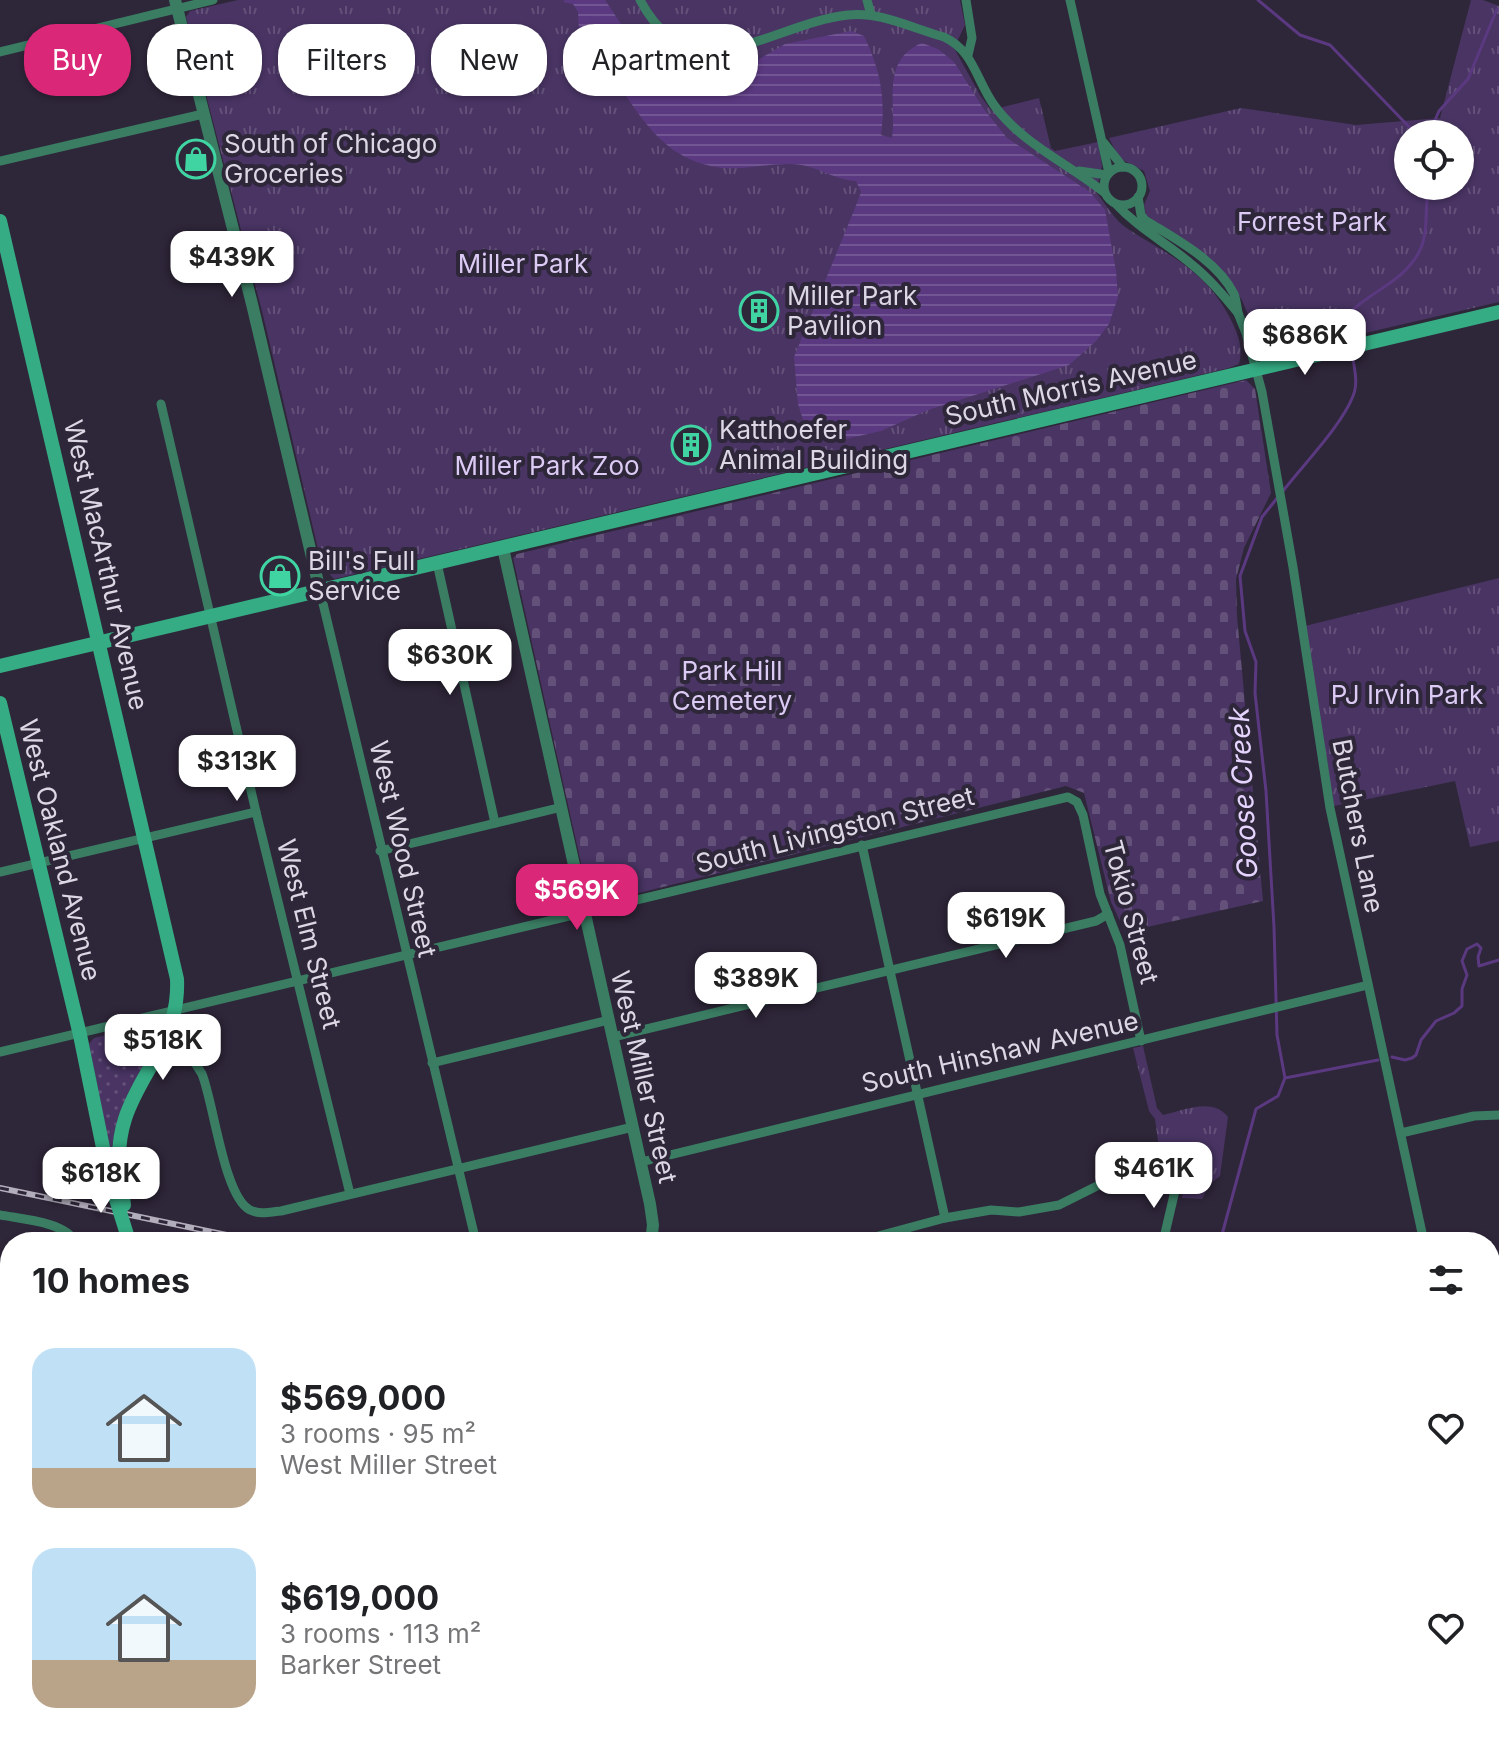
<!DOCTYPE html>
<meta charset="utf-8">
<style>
:root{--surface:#fff;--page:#f2f2f2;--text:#202124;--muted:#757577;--accent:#db2777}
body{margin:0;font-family:Inter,sans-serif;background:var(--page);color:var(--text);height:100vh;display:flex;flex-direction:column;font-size:30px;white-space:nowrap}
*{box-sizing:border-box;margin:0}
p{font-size:26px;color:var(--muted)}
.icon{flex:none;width:44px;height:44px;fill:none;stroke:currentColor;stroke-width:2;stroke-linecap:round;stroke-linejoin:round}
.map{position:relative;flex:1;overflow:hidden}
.sheet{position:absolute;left:0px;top:1232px;width:1500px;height:512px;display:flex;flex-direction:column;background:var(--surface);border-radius:32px 32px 0 0;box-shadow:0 2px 6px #0004}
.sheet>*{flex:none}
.hud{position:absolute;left:24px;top:24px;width:800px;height:72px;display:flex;gap:16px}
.controls{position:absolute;left:1394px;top:120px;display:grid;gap:16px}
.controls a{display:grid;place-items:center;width:80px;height:80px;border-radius:50%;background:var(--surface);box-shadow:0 2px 6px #0004;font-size:40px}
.price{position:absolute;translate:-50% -68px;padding:0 18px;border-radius:16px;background:#fff;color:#222;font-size:26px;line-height:52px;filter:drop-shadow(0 2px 4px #0008)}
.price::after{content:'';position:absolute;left:50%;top:48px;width:24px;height:18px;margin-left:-12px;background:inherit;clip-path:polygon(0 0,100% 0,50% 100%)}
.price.on{background:var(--accent);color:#fff}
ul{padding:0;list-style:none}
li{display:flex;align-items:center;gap:24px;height:200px;padding:0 32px}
li span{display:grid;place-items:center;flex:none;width:224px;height:160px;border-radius:24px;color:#555}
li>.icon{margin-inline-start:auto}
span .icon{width:96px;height:96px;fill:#fffc;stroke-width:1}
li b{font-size:34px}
h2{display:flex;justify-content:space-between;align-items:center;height:96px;padding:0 32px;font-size:34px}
.chip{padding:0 28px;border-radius:32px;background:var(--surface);box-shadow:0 2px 6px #0004;font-size:28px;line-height:72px}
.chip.on{background:var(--accent);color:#fff}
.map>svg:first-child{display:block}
.grass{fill:url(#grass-dots)}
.cemetery{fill:url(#cemetery-stones)}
.park{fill:url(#park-tufts);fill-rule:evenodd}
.water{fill:url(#water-rules)}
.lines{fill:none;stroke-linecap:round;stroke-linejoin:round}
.stream{stroke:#5b3981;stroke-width:3}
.minor{stroke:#3a7d63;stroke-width:9}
.tertiary{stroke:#3a7d63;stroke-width:12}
.secondary{stroke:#35ac83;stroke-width:14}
.rail-casing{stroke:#b3aebc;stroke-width:6}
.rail{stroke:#2e2639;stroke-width:3;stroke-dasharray:9;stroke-linecap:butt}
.secondary-bridge{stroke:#35ac83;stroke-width:14}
.labels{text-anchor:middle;stroke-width:8;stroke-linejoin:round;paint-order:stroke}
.poi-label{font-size:26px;fill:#dcd7e4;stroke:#2e2639;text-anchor:start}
.park-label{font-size:26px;fill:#dbcaf4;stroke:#2e2639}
.street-label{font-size:26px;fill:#dcd7e4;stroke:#2e2639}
.water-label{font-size:28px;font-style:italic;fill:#e5d4fe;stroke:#2e2639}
</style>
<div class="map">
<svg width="1499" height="1744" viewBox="0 0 1499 1744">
<defs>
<pattern id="grass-dots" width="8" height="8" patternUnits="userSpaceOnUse" patternTransform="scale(2)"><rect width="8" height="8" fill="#493463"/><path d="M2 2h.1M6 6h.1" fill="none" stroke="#635179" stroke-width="1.8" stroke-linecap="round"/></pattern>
<pattern id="cemetery-stones" width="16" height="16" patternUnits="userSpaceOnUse" patternTransform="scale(2)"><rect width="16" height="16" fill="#493463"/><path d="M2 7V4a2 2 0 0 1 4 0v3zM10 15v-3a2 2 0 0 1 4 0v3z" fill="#635179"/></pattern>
<pattern id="park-tufts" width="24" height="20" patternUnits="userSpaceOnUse" patternTransform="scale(2)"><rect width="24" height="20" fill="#493463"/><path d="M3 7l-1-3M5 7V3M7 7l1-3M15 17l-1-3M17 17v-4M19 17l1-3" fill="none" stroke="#635179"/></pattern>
<pattern id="water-rules" width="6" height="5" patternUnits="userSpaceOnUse" patternTransform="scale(2)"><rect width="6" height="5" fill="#5b3981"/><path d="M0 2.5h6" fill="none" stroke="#725593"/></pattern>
</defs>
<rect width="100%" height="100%" fill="#2e2639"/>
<!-- grass -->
<path class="grass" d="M151,1024L161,1028V1036C138,1076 111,1112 112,1160L89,1044L94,1038Z"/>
<!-- cemetery -->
<path class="cemetery" d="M1246,380L1255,389L1271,493L1244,548L1236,579L1237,616L1263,901L1125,932L1111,902L1084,793L1066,786L595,904L589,899L513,558L517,554Z"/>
<!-- park -->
<g class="park">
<path d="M238,0H960L965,25L954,48L980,95L991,110L1039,98L1051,148L1055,151L1098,142L1102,166L1096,192C1105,203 1115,221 1128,229C1172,257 1208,272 1232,322C1239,337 1243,348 1239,364L1229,368L334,579L322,566L263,315L186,17L190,11Z"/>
<path d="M1471,0H1483L1499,6V302L1283,352L1271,354L1262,349L1242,300L1224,275L1146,215L1144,205L1150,191L1144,171L1119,158L1109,138L1241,108L1356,125L1440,118ZM1408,134H1460V186H1408Z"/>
<path d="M1499,578V841L1470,847L1455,781L1334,806L1305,626Z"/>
<path d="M1143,1046L1157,1108L1163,1115C1184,1110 1213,1097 1228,1117L1220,1176L1210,1184L1202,1199L1182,1198C1185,1179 1178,1168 1161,1162L1155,1119L1149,1111L1133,1048Z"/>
</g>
<!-- water -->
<path class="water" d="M565,0H605L625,30L617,44L624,48L632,40L639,39L670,65L721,75L739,71L785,44L851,31L864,36C880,69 886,98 881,135L892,138C897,104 880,60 922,43L938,49L954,62L983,108L1007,138L1090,192L1105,210L1116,271L1118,297L1109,324L1096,341L1069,365L928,410L881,431L833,442L817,437L805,426L798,404L794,357L855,208L861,192L856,181C833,180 815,164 791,164C769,163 745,170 723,168C663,161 641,117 610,72L617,59L612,51L594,58L579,29L578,12L573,4L563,2Z"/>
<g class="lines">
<!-- stream -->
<g class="stream">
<path d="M1258,0L1300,35L1330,45L1416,134"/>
<path d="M1429,134L1439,111L1468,79L1497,9"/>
<path d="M1346,334L1344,320C1363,293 1405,284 1421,248C1429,228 1424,208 1429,186"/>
<path d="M1283,491C1303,465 1342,425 1353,396C1358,385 1355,371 1353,359"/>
<path d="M1392,1057L1405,1060L1412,1058L1416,1055L1421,1040L1436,1021L1454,1013L1462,1006V989L1467,975L1462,961L1467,949L1477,944L1481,948L1478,957L1479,966L1499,960"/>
<path d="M1285,1078L1378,1060"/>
<path d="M1220,1242L1256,1109L1278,1096L1285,1078L1277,1035L1274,927L1266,791L1255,693L1256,662L1245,631L1240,576L1262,517L1278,497"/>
<path d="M1071,1744L1080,1734"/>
</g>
<!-- minor -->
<g class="minor">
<path d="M640,0C692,98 772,23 848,15C880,11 914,29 944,37C974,51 976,80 994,105C1021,143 1069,164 1105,193"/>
<path d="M867,0L871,15"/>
<path d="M966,0L972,38L968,55"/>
<path d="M1070,0L1109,173"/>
<path d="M0,52L213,0"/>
<path d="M1104,143L1123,167"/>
<path d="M0,161L203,114"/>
<circle cx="1123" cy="186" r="19"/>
<path d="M1079,171L1107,175"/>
<path d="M1116,204C1138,228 1165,242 1190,263C1209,278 1223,295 1238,313C1237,307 1236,299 1234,294C1217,260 1175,239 1145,220L1141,215L1138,197"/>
<path d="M1238,313L1246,333L1262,392L1293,567L1330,808L1424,1242"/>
<path d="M161,404L256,812L350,1194"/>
<path d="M437,563L495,823"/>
<path d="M320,591L476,1242"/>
<path d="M862,845L945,1218"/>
<path d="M380,851L562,807"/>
<path d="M0,872L256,812"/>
<path d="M613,1037L1096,921L1108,914"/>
<path d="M165,1043L195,1063L202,1074C214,1104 224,1197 250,1210C260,1215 270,1212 281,1211L633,1127"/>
<path d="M0,1052L1068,797L1077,802L1083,815L1100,894L1120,945L1141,1041"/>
<path d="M432,1063L609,1020"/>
<path d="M1401,1133L1474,1116L1499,1115"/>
<path d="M641,1162L1368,985"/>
<path d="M0,1215C21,1219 66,1222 75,1242"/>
<path d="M617,1242L640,1238L652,1239"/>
<path d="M856,1242L945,1218L991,1210L1019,1212L1059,1205L1101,1184L1153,1169H1167L1177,1182L1163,1242"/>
<path d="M0,1462L10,1460"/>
<path d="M1490,1651L1499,1649"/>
<path d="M0,1658L10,1656"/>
<path d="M1490,1729L1499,1727"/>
<path d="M176,1734L178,1744"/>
<path d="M821,1734L823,1744"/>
<path d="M890,1734L892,1744"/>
<path d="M965,1734L967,1744"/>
<path d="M1227,1734L1229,1744"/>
<path d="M1344,1734L1346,1744"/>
<path d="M1419,1734L1422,1744"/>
<path d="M996,1744L1005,1734"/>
<path d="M1138,1744L1141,1734"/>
<path d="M1430,1744L1471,1734"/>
</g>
<!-- tertiary -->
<g class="tertiary">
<path d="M175,0L252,304L320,591"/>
<path d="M503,548L650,1204L653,1225L651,1242"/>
<path d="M506,1734L508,1744"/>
<path d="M85,1744L137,1734"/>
</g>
<!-- secondary -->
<g class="secondary">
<path d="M0,221L177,979C181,1061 106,1090 121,1180"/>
<path d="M0,666L1499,312"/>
<path d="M0,703L80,1035L109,1177"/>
<path d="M241,1734L244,1744"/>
</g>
<defs>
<g id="rail">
<path d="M0,1188L260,1242"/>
<path d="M1490,1506L1499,1508"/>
</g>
</defs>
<!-- rail casing -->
<use href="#rail" class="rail-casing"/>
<!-- rail -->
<use href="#rail" class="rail"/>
<!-- secondary-bridge -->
<g class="secondary-bridge">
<path d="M109,1177L129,1241"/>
<path d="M121,1180L124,1205"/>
</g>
</g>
<!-- icons -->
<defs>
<symbol id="shop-ring" viewBox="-11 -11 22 22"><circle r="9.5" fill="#2e2639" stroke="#40d4a2" stroke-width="1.5"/><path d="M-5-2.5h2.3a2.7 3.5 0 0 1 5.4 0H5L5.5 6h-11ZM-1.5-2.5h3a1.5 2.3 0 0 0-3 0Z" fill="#40d4a2"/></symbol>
<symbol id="building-ring" viewBox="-11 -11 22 22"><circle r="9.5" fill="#2e2639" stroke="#40d4a2" stroke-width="1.5"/><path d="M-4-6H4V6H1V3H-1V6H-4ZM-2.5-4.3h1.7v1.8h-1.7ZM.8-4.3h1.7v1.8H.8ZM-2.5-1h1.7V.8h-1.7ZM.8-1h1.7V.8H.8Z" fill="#40d4a2"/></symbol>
</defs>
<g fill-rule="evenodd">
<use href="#shop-ring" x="174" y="137" width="44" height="44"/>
<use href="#building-ring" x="737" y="289" width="44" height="44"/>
<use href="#building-ring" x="669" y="423" width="44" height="44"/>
<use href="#shop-ring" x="258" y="554" width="44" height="44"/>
</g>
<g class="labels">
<!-- poi labels -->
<g class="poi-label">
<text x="224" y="153">South of Chicago<tspan x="224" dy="30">Groceries</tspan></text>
<text x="787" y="305">Miller Park<tspan x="787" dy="30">Pavilion</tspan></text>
<text x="719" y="439">Katthoefer<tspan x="719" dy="30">Animal Building</tspan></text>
<text x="308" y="570">Bill's Full<tspan x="308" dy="30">Service</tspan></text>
</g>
<!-- park labels -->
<g class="park-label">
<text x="1312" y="231">Forrest Park</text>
<text x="523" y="273">Miller Park</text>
<text x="547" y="475">Miller Park Zoo</text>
<text x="732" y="680">Park Hill<tspan x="732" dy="30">Cemetery</tspan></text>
<text x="1407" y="704">PJ Irvin Park</text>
</g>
<!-- street labels -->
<g class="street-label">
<text transform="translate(1071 388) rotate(-13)" y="9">South Morris Avenue</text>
<text transform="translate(106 565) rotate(77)" y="9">West MacArthur Avenue</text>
<text transform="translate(1358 826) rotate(79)" y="9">Butchers Lane</text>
<text transform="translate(835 830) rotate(-14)" y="9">South Livingston Street</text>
<text transform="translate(403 849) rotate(77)" y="9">West Wood Street</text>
<text transform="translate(60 850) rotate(76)" y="9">West Oakland Avenue</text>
<text transform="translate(1131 912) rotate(75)" y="9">Tokio Street</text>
<text transform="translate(309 934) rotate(76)" y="9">West Elm Street</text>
<text transform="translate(1000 1052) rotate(-13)" y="9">South Hinshaw Avenue</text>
<text transform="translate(644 1077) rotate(77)" y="9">West Miller Street</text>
</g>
<!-- water labels -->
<g class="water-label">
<text transform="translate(1243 793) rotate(-93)" y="10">Goose Creek</text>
</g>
</g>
</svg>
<div class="controls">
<a><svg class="icon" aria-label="locate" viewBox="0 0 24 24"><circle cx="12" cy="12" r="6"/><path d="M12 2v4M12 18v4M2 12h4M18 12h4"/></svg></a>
</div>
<b class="price" style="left:232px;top:299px">$439K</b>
<b class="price" style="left:1305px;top:377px">$686K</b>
<b class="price" style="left:450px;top:697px">$630K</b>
<b class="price" style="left:237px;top:803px">$313K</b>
<b class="price on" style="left:577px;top:932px">$569K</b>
<b class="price" style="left:1006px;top:960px">$619K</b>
<b class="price" style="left:756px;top:1020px">$389K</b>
<b class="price" style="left:163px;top:1082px">$518K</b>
<b class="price" style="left:1154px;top:1210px">$461K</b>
<b class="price" style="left:101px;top:1215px">$618K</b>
<div class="hud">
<a class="chip on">Buy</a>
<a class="chip">Rent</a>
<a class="chip">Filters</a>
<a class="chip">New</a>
<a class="chip">Apartment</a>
</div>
<section class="sheet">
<h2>10 homes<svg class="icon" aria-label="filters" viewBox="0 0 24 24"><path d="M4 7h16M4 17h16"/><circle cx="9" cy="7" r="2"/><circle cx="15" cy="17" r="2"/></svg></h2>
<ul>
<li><span style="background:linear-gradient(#bfe0f5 75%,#b9a48a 0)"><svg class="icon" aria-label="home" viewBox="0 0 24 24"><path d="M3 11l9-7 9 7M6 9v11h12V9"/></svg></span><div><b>$569,000</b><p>3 rooms · 95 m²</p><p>West Miller Street</p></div><svg class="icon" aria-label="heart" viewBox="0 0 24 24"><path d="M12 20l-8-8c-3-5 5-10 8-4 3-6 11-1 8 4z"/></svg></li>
<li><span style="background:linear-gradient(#bfe0f5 70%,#b9a48a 0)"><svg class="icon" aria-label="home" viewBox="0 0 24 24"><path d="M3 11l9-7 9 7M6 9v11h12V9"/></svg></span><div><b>$619,000</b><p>3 rooms · 113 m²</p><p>Barker Street</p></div><svg class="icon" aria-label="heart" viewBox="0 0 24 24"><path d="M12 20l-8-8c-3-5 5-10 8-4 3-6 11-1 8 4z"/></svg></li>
</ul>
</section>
</div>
